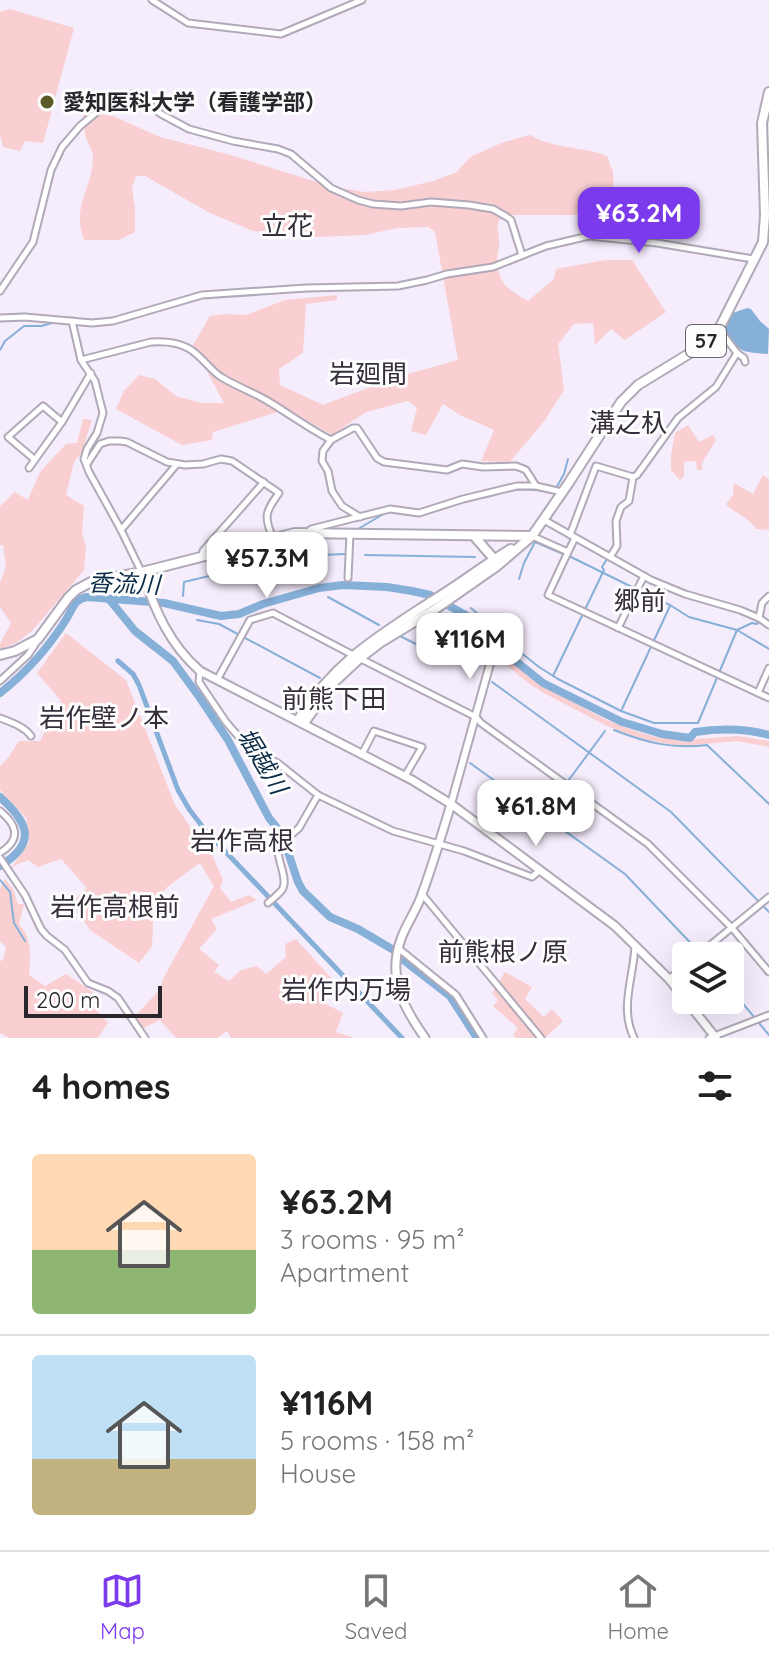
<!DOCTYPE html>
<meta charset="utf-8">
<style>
:root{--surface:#fff;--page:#f2f2f2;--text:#222;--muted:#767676;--line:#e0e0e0;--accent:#7c3aed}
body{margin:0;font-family:Quicksand,"Noto Sans JP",sans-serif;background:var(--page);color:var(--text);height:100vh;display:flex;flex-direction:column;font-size:30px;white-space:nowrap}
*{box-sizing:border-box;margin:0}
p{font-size:26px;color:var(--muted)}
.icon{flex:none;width:44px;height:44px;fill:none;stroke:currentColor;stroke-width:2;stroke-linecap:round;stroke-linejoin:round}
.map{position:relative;height:1038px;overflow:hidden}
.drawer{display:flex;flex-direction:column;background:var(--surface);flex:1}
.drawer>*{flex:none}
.tools{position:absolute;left:672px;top:942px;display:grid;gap:16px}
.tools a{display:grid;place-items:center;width:72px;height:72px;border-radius:8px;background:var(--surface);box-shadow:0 8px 32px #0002;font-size:40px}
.scale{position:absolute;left:24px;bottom:20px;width:138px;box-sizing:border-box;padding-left:8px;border:4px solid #29262c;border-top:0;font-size:22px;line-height:28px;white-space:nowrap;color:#29262c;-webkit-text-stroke:6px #fdfdfd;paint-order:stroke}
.price{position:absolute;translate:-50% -68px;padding:0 18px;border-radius:16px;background:#fff;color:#222;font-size:26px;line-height:52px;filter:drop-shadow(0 2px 4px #0008)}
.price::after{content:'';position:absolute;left:50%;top:48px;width:24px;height:18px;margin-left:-12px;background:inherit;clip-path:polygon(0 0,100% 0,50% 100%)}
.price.current{background:var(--accent);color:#fff}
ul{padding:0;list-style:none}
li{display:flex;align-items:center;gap:24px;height:200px;padding:0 32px}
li+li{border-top:2px solid var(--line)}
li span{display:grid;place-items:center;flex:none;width:224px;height:160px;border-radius:8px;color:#555}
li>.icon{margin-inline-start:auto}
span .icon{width:96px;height:96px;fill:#fffc;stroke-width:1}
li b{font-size:34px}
h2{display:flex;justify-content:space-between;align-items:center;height:96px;padding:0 32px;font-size:34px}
.dock{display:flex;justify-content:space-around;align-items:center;height:112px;border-top:2px solid var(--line);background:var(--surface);font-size:22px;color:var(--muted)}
.dock a{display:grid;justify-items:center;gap:4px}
.dock .current{color:var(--accent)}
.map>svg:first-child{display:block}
.green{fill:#f9cfd2}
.water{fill:#86b0d8}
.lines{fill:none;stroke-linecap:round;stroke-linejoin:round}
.stream{stroke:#86b0d8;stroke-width:2}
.canal{stroke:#86b0d8;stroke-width:5}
.river{stroke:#86b0d8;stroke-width:8}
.minor-casing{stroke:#b1a9b8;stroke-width:9}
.tertiary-casing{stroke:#b1a9b8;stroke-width:10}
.secondary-casing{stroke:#b1a9b8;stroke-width:11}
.primary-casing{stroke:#b1a9b8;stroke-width:12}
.minor{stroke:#fff;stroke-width:5}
.tertiary{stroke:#fff;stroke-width:6}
.secondary{stroke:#fff;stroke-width:7}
.primary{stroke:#fff;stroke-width:8}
.poi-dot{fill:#5b5a27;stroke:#fdfdfd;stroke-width:3}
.labels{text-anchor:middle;stroke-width:6;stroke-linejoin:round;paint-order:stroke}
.shield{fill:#fdfdfd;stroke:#69666b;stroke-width:2}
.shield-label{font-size:20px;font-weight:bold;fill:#29262c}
.poi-label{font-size:22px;font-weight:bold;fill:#29262c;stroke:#fdfdfd;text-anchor:start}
.water-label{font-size:24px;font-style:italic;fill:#0b2b46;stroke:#fdfdfd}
.quarter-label{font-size:26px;fill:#362f3b;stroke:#fdfdfd}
</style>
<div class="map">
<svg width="769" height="1038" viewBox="0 0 769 1038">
<rect width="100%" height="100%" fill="#f5ecfc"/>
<!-- green -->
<g class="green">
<path d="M10,9L74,28L43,143L25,141L20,151L3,147L0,135V12Z"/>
<path d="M92,113L113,116L160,137L227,154L330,186L364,192L395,190L433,181L457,172L470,157L504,142L530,135C553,149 582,146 607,156L613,172L614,197L606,210L573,215H511L499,220C496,229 499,232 499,240C500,247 497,254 497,261C499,285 509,290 528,301L554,279L556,269L605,260H632L666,312L625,340L611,329L595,345L593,323L574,324L558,344L564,390L545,420L510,462L481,461L494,430L460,415L443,404L426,435L411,431L417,408L408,401L366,412L332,435L287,409L213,432L212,440L182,445L116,409L124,391L139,375L155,379L176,396L201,403H224L193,345L210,316L226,314L246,315L285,300L337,295V300L306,304L303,353L279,369L280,385L323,405L397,377L458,360L435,232L428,227L397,228L366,235L317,237L253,231L210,213L145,176H136L132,188L135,209V232L119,240H84C71,206 93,188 93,157C93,149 86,142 85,133C83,127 84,120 83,114Z"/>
<path d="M83,419L92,420L82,452L74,462L66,495L84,506L82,534L86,546L84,570L31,632L16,643L0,649V644L11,623L0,607V583L6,566L3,545H0V506L15,492L28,500L40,472L66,444L77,443Z"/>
<path d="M688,425L699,442L713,435L716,440L702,463V470H697L696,461L684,462V476L680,480L671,470V455L675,433Z"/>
<path d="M763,475L769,479V530L756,529C749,517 735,514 726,504L733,495L734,483L753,494Z"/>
<path d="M66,633L126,680L175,805L196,835L209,848L223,880L220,888L231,902L249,895L257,900L211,919L217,929L199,949L219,965L214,972L229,981L241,970L257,966L266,974L286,957L285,944L296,939L341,989L322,1002L343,1013L336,1032L355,1038H231L227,1031L217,1038H176L160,1020L142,1029L135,1018C143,1004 160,995 163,979L214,886L200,863L167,887L154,906L152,946L139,963L90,930L72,902L87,888L61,859L38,867L28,860L14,866L5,879L13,889L18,904H24L19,924C32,938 31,957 29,975L45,986L66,974L97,995L98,1012L108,1022L98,1038H9L0,1033V961L3,960L6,947L0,941V889C7,872 19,857 29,843L26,818L0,790V766L8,758L19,741H40L61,701L37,673Z"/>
<path d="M501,653L530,677L546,688L609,721L638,732L657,737L683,740L738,736L769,741V747L737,741L682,746L656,742L636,737L607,726L542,692L527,682L499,659Z"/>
<path d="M505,972L532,987L525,999L544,1017L552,1009L563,1021L545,1038H516L513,1035L518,1028L493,1006L498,1000L492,993Z"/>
</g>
<!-- water -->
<path class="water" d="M747,308L751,309L760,321L769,329L768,354C740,352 741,353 723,330L733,313Z"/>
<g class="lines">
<!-- stream -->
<g class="stream">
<path d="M0,350L5,341L24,326H41L56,322"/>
<path d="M555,490L564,474L568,459"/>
<path d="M478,498C491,498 492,495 503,492C519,488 533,489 549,492"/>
<path d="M358,529L387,512"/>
<path d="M273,544L276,559"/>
<path d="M365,555L475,557"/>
<path d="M569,556L634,588"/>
<path d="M519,579L524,563L535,542L563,554"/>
<path d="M350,585V578"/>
<path d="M640,590L654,598L670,605L689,617L737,630L769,649"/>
<path d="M183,596L184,582L293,556L346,554"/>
<path d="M328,597L379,625"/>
<path d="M471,608L495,629"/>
<path d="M197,620L219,624L320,678"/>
<path d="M400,636L420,646"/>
<path d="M501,637L539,667L558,679L621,711L654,723H698L737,630L752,623L757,624L759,621"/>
<path d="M553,676L604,570L602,567L607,559"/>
<path d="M492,682L671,812L769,912"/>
<path d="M622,709L670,606"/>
<path d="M614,730C647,743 672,749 707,745L769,804"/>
<path d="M470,763L625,874L703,956"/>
<path d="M568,781L605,731"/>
<path d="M544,816L564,788"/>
<path d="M0,880L10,892L14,923L25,941"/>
<path d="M730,988L769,1035"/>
</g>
<!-- canal -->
<path class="canal" d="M118,661L133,674L139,685L178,790L189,809L205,830L402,1038"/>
<!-- river -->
<g class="river">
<path d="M109,599L135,631L173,661L200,698L228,740L269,818L282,834L298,882L303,891L330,917L358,929L397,952L401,958L450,996L477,1038"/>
<path d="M0,693C27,672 49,647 67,618C73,608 74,599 87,597L164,603L221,616L239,614L263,604L319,588L343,585L387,587L412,591L430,595L469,617L507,654L543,683L622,722L662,734L690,738L695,732C721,728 744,728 769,735"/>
<path d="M0,797C28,822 38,843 0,866"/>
</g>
<defs>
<g id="minor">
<path d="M152,0L188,23L281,34L362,0"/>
<path d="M0,291L33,242L51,170L62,147L80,126L98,111L123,95L133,94L138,96L161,114L189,129L233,141L278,149L291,154L331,188L358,200L373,204L401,206L431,202L469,205L493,209L507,217L511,220L522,255"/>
<path d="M0,318L25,317L92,323L113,321L202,295L306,288L398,286L427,280L447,274L493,267L546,246L589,236L657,243L753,259"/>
<path d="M72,321L81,360L95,381L103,413L97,433L87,449L84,459L89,472L120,528L141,571"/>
<path d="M719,329L737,353L744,358L745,362"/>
<path d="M81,360L151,342C163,341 177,342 188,348C201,355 209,369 221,377C236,386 252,392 266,400C288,413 308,428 331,440"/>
<path d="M34,459L8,437L43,406L62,422"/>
<path d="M87,464L100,444L109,441H120L127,442L167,462L185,465L203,464L221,459L232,461L279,493C266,511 263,516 273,538"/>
<path d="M29,468L62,422L91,373"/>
<path d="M360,517L342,506L332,491L328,471L322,461L323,451L331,440L353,428H357L377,458L384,462L447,470L462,464L483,467L516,466L526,470L536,486"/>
<path d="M544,520L651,580L685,594L740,610L759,618L769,625"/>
<path d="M121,530L177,464"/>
<path d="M309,532L311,529L390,509L419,513L463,499L517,486H536L562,492"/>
<path d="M570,535L596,466L633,477"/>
<path d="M532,536L568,552L575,538"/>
<path d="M568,552L548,595L769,698"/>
<path d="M202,556L203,551L264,482"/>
<path d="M610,557L617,546L616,521L621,507L629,501L633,477L637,475L678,418L716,387L737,353"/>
<path d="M348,578L350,533"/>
<path d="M759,618L762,603L769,596"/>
<path d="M618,628L644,576"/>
<path d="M361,659L476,717L481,723L648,844L732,928L769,972"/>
<path d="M200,671L199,682L226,722L245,744L279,764L318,795L393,831L464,851L532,877L540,870"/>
<path d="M217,680L250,620L273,613L353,655"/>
<path d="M0,681L28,655L38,640"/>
<path d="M758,693L769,668"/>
<path d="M0,718C11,722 25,727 31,736"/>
<path d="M362,754L374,731L422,747L405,776"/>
<path d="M0,811C17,825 22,839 0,853"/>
<path d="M0,858L25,895L41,929L47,936L65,950L88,983L108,991L118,998L145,1038"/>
<path d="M422,894L541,1038"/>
<path d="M268,903C272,899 281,893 283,888C288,877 276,859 278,846L299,828L318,795"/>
<path d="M398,948L456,995L483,1038"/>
<path d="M697,956L769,897"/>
<path d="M669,979L686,965"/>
<path d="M634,1038C619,1007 634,977 635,945"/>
<path d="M709,1038L769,1015"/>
</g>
<path id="tertiary" d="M451,804L493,653"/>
<g id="secondary">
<path d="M142,572C155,610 169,644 200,671L412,780L451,804L615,926L669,979L716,1038"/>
<path d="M425,1038C403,1007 387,977 401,939C406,924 417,910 422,894C433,864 442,834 451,804"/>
</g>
<g id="primary">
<path d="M474,536L494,559"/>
<path d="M0,655L15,651L38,639L68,598L76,590L91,582L142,572L295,533L531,536"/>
<path d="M298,720C334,663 374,639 429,603C457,586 483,566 511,549"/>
<path d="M304,723L333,683L360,658L381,642L434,610L497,566L532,536L568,484L621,402L638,385L700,347L719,329L763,242L765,215L762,123L769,92"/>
</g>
</defs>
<!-- minor casing -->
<use href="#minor" class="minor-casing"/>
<!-- tertiary casing -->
<use href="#tertiary" class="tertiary-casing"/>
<!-- secondary casing -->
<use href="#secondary" class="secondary-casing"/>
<!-- primary casing -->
<use href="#primary" class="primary-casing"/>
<!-- minor -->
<use href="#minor" class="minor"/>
<!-- tertiary -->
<use href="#tertiary" class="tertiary"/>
<!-- secondary -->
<use href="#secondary" class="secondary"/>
<!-- primary -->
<use href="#primary" class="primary"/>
</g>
<!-- markers -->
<circle class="poi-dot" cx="47" cy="102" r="8"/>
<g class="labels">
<!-- shield labels -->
<rect class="shield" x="686" y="325" width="40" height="32" rx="6"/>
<g class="shield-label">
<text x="706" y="348">57</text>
</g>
<!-- poi labels -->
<g class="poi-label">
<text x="63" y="110">愛知医科大学（看護学部）</text>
</g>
<!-- water labels -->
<g class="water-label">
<text transform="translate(124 584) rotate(2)" y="8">香流川</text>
<text transform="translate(262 761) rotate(59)" y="8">堀越川</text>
</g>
<!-- quarter labels -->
<g class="quarter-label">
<text x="287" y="235">立花</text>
<text x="368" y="383">岩廻間</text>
<text x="628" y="432">溝之杁</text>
<text x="640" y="610">郷前</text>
<text x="334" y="708">前熊下田</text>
<text x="104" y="727">岩作壁ノ本</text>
<text x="242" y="850">岩作高根</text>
<text x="115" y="916">岩作高根前</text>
<text x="503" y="961">前熊根ノ原</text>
<text x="346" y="999">岩作内万場</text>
</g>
</g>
</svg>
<div class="tools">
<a><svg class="icon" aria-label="layers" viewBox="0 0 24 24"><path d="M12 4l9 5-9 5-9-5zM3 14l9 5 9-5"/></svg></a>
</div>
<div class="scale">200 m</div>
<b class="price current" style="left:639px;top:255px">¥63.2M</b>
<b class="price" style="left:267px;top:600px">¥57.3M</b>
<b class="price" style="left:470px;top:681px">¥116M</b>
<b class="price" style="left:536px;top:848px">¥61.8M</b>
</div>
<section class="drawer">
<h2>4 homes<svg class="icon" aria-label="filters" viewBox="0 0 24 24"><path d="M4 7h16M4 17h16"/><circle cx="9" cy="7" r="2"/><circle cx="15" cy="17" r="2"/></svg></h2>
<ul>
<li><span style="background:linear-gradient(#ffd9b3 60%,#8fb573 0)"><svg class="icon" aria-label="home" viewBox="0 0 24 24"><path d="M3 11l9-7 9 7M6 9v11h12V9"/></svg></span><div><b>¥63.2M</b><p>3 rooms · 95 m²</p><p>Apartment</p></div></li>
<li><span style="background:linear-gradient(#bfe0f5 65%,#c2b280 0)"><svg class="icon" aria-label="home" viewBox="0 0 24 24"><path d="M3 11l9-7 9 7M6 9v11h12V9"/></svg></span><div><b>¥116M</b><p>5 rooms · 158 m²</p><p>House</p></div></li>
</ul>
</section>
<nav class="dock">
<a class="current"><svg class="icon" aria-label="map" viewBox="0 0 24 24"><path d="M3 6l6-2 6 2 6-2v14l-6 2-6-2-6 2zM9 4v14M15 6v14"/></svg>Map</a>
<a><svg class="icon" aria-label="saved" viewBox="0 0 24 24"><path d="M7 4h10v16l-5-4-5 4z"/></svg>Saved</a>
<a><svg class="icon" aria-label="home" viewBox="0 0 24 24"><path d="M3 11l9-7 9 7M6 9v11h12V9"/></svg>Home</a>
</nav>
